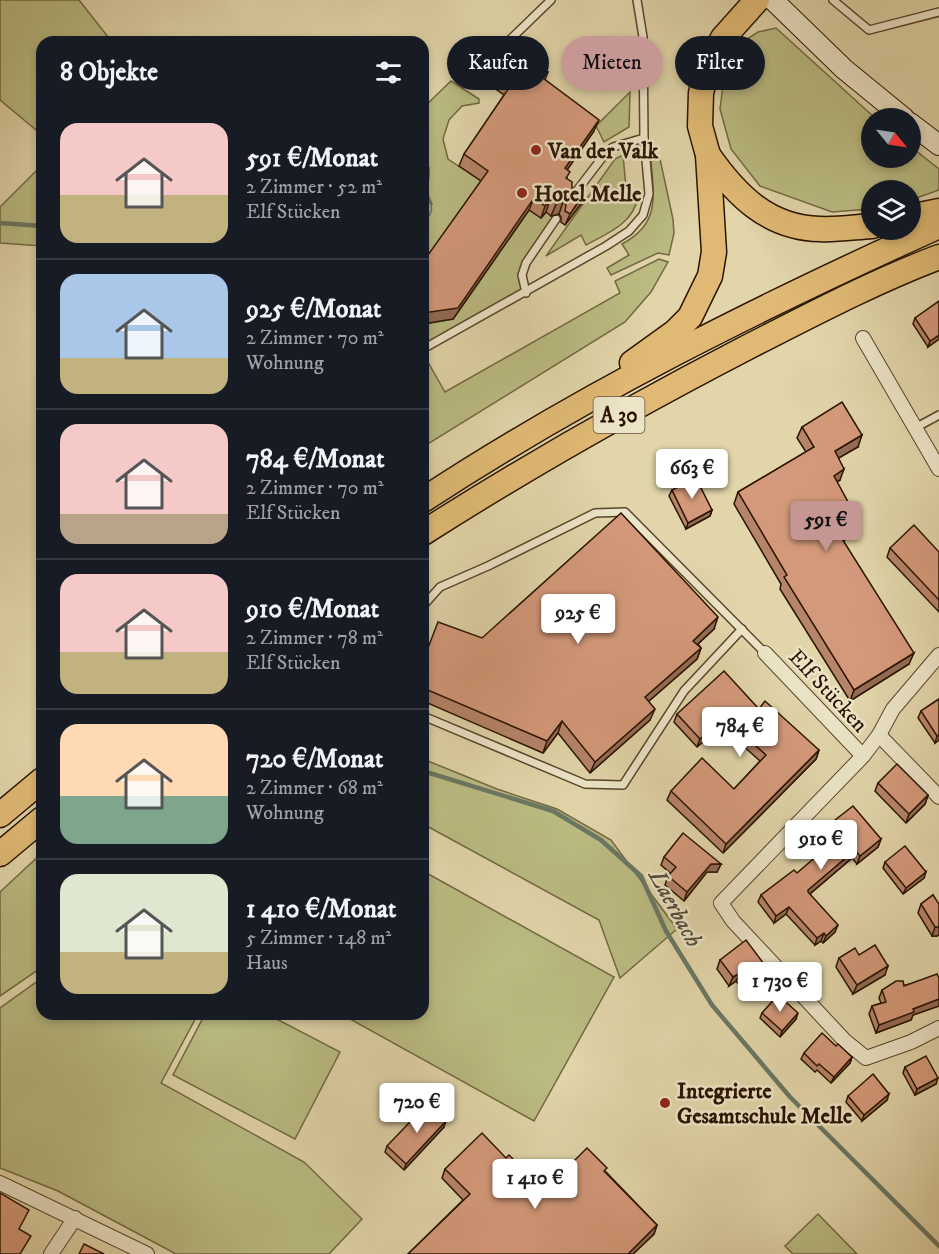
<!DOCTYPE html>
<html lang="de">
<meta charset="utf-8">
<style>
:root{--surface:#171b24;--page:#20242c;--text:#f1f3f6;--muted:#9ea1a6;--line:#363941;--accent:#c59692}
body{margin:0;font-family:"IM FELL DW Pica",serif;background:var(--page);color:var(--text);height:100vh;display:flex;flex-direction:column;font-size:22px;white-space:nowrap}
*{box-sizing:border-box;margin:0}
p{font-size:20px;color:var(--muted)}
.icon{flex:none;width:33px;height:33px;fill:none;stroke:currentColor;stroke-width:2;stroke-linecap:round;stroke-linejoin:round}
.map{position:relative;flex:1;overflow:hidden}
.panel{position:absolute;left:36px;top:36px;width:393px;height:984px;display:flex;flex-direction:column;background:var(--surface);border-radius:18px;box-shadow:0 3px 9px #0003}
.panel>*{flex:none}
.banner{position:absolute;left:447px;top:36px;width:402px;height:54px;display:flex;gap:12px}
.needle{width:39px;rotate:120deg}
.controls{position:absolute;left:861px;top:108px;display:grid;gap:12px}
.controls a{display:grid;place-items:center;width:60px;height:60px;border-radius:50%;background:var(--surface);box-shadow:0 3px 9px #0003;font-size:30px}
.price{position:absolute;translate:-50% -51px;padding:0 14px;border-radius:6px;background:#fff;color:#222;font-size:20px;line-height:39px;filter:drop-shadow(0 2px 3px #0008)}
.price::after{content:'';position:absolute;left:50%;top:36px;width:18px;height:14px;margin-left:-9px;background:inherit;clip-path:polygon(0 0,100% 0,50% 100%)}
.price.current{background:var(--accent);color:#111}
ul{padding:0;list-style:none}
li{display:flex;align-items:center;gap:18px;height:150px;padding:0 24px}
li+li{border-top:2px solid var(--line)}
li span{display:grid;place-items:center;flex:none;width:168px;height:120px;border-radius:18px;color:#555}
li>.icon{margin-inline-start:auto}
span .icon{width:72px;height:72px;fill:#fffc;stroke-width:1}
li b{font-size:26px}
h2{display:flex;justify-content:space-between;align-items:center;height:72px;padding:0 24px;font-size:26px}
.chip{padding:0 21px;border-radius:27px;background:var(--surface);box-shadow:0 3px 9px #0003;font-size:21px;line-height:54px}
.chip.current{background:var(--accent);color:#111}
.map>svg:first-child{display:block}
.green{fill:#babb82;stroke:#726842;stroke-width:1.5}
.water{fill:#95b9a4;stroke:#6a7763;stroke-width:1.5}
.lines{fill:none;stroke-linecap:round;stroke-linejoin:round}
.stream{stroke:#6a7763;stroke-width:4.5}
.lane-casing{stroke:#58442b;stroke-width:10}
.street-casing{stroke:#58442b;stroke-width:16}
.secondary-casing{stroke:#2a1401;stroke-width:22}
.highway-casing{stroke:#2a1401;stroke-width:27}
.lane{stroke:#ece4c7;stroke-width:7}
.street{stroke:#ece4c7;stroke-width:14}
.secondary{stroke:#ece4c7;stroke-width:20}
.highway{stroke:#e0ba74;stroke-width:24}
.wall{fill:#b68469;stroke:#2a1401;stroke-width:1.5}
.shaded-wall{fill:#946b55;stroke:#2a1401;stroke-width:1.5}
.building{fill:#d4997a;stroke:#2a1401;stroke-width:1.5}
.poi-dot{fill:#8f2418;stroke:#ece4c7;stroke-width:2}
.labels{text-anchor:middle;stroke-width:5;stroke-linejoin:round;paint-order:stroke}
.shield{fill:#ece4c7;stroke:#64523c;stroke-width:1.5}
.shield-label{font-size:21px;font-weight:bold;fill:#2a1401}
.poi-label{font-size:22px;font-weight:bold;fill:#2a1401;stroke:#ece4c7;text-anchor:start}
.street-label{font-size:22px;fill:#2a1401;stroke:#ece4c7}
.water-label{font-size:24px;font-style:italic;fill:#4f4e3a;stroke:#ece4c7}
</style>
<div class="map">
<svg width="939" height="1254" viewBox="0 0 939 1254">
<rect width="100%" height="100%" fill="#e1d5a9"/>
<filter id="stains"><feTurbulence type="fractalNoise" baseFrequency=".00333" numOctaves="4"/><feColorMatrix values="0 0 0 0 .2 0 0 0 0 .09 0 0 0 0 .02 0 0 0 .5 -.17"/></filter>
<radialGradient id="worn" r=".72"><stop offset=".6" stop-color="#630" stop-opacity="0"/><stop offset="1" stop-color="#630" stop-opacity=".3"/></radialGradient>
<!-- green -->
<g class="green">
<path d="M0,0H79L112,42H42V135L0,100Z"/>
<path d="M776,28L875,118H872V158H910L911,147L939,169V190L911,200L910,190H872L871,209L832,212L760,186L731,149L720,109L725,69L741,43L758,32Z"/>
<path d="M451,81L479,99V103L462,106L449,120L443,139L448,159L484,183L423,269V225L432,204C422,184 431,185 429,168L423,163V108Z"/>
<path d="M630,92L629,127L604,142L596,126Z"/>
<path d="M623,155L627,198L638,197C633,224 608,233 586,245L581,235L546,256L615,159Z"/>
<path d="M660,159L673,219L674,233L669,255L658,253L611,275L607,268L629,255L622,244C660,224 654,197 651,160Z"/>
<path d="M42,165V246L0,243V207Z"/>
<path d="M529,210L541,218L546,212L556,219L522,275L526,293L423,349V324L453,319Z"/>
<path d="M659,259L668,262L651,292L625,322L423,447V402C426,394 423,369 423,358L425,357L445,392L620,293L615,281Z"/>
<path d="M423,759L497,789L557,809L611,840L677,929L620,978L599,920L423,824Z"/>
<path d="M42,853V967L0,996V892Z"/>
<path d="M423,871L614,977L534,1121L341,1014H423Z"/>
<path d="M42,978V1014H198L161,1083L304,1162L362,1219L329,1254H176L58,1191L0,1168V1008Z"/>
<path d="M205,1014H267L340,1052L295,1139L173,1075Z"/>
<path d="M818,1214L857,1254H793L785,1246Z"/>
</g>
<!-- water -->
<path class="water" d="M423,163L429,168C430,176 426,180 426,188C425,205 441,202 423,225Z"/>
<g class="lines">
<!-- stream -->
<g class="stream">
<path d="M0,223L42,226"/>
<path d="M423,771L553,811L601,840L641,876L666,931L712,1005L790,1097L939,1246"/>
</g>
<defs>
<g id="lane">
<path d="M833,0L869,30L939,12"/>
<path d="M488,61L551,0"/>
<path d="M572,197L605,154L613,147L644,138"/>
<path d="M526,293L522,275L526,263L556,219"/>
<path d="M423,349L606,246L629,231L643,215L649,194L644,138L643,37L637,0"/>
<path d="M915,428L939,415"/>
<path d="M423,606L440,587L488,566L595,513L625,512L765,653"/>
<path d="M423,716L585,784L623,785L684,691L742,629"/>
</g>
<g id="street">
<path d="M863,338L939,469"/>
<path d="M765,653L863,756"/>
<path d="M939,655L893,709L879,735L863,756L721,903L733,921L845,1041L866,1058L911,1042L939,1028"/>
<path d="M879,735L939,797"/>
<path d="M0,1183L147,1254"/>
<path d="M51,1254L75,1218"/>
</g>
<g id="secondary">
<path d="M773,0L844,69L904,118"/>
<path d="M910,123L939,145"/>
</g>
<g id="highway">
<path d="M708,155C736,195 768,228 820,229C837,230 855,227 872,226"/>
<path d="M910,217L939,211"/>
<path d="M632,363L675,332L690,317L710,276L714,252L708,155L700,126L701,93L708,66L723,38L757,0"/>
<path d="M423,500C586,393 762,306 939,226"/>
<path d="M423,533C528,466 636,405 746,348C809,316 873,282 939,257"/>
<path d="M0,815L42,780"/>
<path d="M0,854L42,819"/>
</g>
</defs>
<!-- lane casing -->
<use href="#lane" class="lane-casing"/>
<!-- street casing -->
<use href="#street" class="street-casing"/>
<!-- secondary casing -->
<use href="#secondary" class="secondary-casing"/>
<!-- highway casing -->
<use href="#highway" class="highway-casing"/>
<!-- lane -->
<use href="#lane" class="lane"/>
<!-- street -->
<use href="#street" class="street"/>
<!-- secondary -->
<use href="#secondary" class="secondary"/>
<!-- highway -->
<use href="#highway" class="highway"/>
</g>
<!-- wall -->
<g class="wall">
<path d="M548,72L545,80L594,131L567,170V179L581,204L565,225L561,222V217L559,214L551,216L546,212L541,218L529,210L453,319L424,262L481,181L459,166L464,154L504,95L497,90L501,79Z"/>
<path d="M915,318L939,339L928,347L913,324Z"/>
<path d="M802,427L858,447L838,458L840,480L837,482L855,534L843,541L909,664L850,701L780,589L781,584L734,504L738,492L806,452L797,438Z"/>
<path d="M672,490L712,510L710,516L686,529L669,496Z"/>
<path d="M890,548L939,552V612L887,557Z"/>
<path d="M714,629L698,644L701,648L697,659L649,701L650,720L590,773L558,733L543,753L423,701V661L482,638Z"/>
<path d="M939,699V740L935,743L918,718L921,711Z"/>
<path d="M759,709L819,750L816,759L723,853L667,800L671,791L734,789L760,761L721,726L697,747L674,722L677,714Z"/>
<path d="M878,783L928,795L925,804L906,823L875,791Z"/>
<path d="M881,839L878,847L857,864L852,858L810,894L835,932L823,943L821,941L815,945L786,914L774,923L758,902L761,895L797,873L814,859L805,848L808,841Z"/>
<path d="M664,857L721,864L717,872H707L684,901L665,885L668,876L670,873L661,865Z"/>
<path d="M885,862L924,878L903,894L883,868Z"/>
<path d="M933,895L937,936H932L918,913L921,904Z"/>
<path d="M859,955L885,975L853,994L836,967L839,958Z"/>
<path d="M720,960L770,972L766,981L747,995L736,981L729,986L717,969Z"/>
<path d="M939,978V1006L913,1015L911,1020L876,1033L869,1014L872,1006L881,1003L879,998L882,990Z"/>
<path d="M762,1013L796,1019L780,1037L760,1018Z"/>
<path d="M804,1053L852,1057L850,1063L831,1083L817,1070L815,1072L801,1059Z"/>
<path d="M905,1067L936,1084L915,1095L903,1073Z"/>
<path d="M848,1096L887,1100L862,1121L846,1102Z"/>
<path d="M444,1127L404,1170L385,1152L387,1146Z"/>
<path d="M506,1158L549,1195L568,1177L566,1174L569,1166L606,1172L657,1225L654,1234L633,1254H408L463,1200L442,1178L445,1169Z"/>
</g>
<!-- shaded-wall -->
<g class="shaded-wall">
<path d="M599,120L594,131L560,180L565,168Z"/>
<path d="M585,192L581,204L565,225L570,214Z"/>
<path d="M534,198L529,210L453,319L423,324V313Z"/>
<path d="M550,200L546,212L541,218L545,206Z"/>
<path d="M563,202L559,214L551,216L556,204Z"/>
<path d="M939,335V339L928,347L930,341Z"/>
<path d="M862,435L858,447L830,463L835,451Z"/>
<path d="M844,469L840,480L829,487L834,476Z"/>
<path d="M712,510L710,516L686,529L688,523Z"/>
<path d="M859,522L855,534L834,545L839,534Z"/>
<path d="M718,617L714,629L689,652L693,641Z"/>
<path d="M701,648L697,659L641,708L645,697Z"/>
<path d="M914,653L909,664L850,701L854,690Z"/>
<path d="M655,709L650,720L590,773L595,762Z"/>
<path d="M724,717L721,726L697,747L700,739Z"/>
<path d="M562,721L558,733L543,753L547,741Z"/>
<path d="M939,735V740L935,743L937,736Z"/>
<path d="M819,750L816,759L723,853L726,844Z"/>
<path d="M928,795L925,804L906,823L909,814Z"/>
<path d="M881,839L878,847L857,864L860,856Z"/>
<path d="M855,850L852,858L806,897L808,890Z"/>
<path d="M711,864H721L717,872H707L684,901L687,892Z"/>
<path d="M926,872L924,878L903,894L906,888Z"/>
<path d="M789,907L786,914L774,923L776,916Z"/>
<path d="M838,925L835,932L823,943L826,936Z"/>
<path d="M935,927H939V935L937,936H932Z"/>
<path d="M824,933L821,941L815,945L817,938Z"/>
<path d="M888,966L885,975L853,994L857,985Z"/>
<path d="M770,972L766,981L747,995L750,987Z"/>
<path d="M740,973L736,981L729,986L733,977Z"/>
<path d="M939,999V1006L913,1015L911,1020L876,1033L879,1025L913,1009Z"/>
<path d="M798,1013L796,1019L780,1037L782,1031Z"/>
<path d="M852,1057L850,1063L831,1083L834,1077Z"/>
<path d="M938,1078L936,1084L915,1095L917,1089Z"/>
<path d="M889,1094L887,1100L862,1121L864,1115Z"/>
<path d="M446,1121L444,1127L404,1170L406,1164Z"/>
<path d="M657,1225L654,1234L633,1254H628Z"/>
</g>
<!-- building -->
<g class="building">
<path d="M522,49L548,72L543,78L599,120L565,168L570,172L566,178L572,182V189L576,191L581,189L585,192L570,214L565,211L566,205L563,202L556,204L550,200L545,206L534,198L458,308L423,313V262L488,171L464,154L511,85L501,79Z"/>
<path d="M939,301V335L930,341L915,318Z"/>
<path d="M842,402L862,435L835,451L844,469L834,476L859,522L839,534L914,653L854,690L784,577L787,575L738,492L814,447L802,427Z"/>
<path d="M696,478L712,510L688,523L672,490Z"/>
<path d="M621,513L718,617L693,641L701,648L645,697L655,709L595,762L562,721L547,741L423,688V661L438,622L482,638Z"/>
<path d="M914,525L939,552V600L890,548Z"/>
<path d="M724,671L759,709L765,701L819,750L726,844L671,791L702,758L734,789L766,755L724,717L700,739L677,714Z"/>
<path d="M939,699V735L937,736L921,711Z"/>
<path d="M897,764L928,795L909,814L878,783Z"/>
<path d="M853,806L881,839L860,856L855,850L808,890V892L838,925L826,936L824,933L817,938L789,907L776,916L761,895L794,870L797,873L819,854L808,841Z"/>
<path d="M683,833L721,864H711L687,892L668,876L676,867L664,857Z"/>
<path d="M905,846L926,872L906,888L885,862Z"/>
<path d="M933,895L939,904V927H935L921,904Z"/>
<path d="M746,940L770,972L750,987L740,973L733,977L720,960Z"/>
<path d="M875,945L888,966L857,985L839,958L855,948L859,955Z"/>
<path d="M937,974L939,978V999L913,1009L914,1012L879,1025L872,1006L886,1002L882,990L896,981H903L904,986Z"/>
<path d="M778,995L798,1013L782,1031L762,1013Z"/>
<path d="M822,1033L836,1046L838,1044L852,1057L834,1077L819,1064L817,1066L804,1053Z"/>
<path d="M926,1056L938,1078L917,1089L905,1067Z"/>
<path d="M873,1074L889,1094L864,1115L848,1096Z"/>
<path d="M428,1103L446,1121L406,1164L387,1146Z"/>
<path d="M482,1133L506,1158L509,1155L549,1195L574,1171L569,1166L587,1148L607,1168L604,1171L657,1225L628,1254H408L470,1194L445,1169Z"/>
<path d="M0,1193L29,1210L19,1229L31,1236L20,1254H0Z"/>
<path d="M84,1244L104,1254H79Z"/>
</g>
<!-- markers -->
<g class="poi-dot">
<circle cx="536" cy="150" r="6"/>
<circle cx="522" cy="193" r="6"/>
<circle cx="665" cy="1103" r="6"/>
</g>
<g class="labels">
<!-- shield labels -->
<rect class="shield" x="593.5" y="397" width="51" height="36" rx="4.5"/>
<g class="shield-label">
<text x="619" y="422">A 30</text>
</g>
<!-- poi labels -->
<g class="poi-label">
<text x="548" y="158">Van der Valk</text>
<text x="534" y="201">Hotel Melle</text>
<text x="677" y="1098">Integrierte<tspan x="677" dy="25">Gesamtschule Melle</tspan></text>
</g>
<!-- street labels -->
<g class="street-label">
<text transform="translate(829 690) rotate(47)" y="8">Elf Stücken</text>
</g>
<!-- water labels -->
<g class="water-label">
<text transform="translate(676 908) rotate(61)" y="8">Laerbach</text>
</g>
</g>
<rect width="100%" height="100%" filter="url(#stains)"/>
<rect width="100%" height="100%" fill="url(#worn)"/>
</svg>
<div class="controls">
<a><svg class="needle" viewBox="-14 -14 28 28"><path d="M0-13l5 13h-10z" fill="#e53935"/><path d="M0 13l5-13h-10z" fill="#9ea1a6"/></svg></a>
<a><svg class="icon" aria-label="layers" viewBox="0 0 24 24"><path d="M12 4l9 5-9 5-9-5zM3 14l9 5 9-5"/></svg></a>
</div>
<b class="price" style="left:692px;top:500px">663 €</b>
<b class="price current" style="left:826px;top:552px">591 €</b>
<b class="price" style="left:578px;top:645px">925 €</b>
<b class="price" style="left:740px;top:758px">784 €</b>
<b class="price" style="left:821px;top:871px">910 €</b>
<b class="price" style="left:780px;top:1013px">1 730 €</b>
<b class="price" style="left:417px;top:1134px">720 €</b>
<b class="price" style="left:535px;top:1210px">1 410 €</b>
<div class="banner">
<a class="chip">Kaufen</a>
<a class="chip current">Mieten</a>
<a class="chip">Filter</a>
</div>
<section class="panel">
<h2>8 Objekte<svg class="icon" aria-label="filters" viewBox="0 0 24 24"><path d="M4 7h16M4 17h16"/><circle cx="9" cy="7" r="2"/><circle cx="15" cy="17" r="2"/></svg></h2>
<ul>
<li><span style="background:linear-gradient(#f6c9c9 60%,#c2b280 0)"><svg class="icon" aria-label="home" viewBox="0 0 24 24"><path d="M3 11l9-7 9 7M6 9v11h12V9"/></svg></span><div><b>591 €/Monat</b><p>2 Zimmer · 52 m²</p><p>Elf Stücken</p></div></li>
<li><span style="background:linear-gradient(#a9c7e8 70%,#c2b280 0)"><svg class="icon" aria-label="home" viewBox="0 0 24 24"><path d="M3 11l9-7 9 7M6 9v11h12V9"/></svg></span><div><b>925 €/Monat</b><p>2 Zimmer · 70 m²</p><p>Wohnung</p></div></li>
<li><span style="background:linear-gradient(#f6c9c9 75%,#b9a48a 0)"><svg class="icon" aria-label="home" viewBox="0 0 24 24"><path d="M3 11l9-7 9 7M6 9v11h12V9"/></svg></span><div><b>784 €/Monat</b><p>2 Zimmer · 70 m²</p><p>Elf Stücken</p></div></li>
<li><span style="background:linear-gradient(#f6c9c9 65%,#c2b280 0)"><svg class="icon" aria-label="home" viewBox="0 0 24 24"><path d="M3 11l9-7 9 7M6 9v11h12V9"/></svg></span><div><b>910 €/Monat</b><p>2 Zimmer · 78 m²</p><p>Elf Stücken</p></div></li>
<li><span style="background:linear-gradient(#ffd9b3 60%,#7fa58c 0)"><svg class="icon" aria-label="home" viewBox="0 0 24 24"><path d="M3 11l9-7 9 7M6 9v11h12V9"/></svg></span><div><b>720 €/Monat</b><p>2 Zimmer · 68 m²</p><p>Wohnung</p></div></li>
<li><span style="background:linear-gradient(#dfe7d0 65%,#c2b280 0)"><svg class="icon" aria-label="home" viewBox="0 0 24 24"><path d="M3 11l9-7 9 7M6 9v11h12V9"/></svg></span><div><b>1 410 €/Monat</b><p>5 Zimmer · 148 m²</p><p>Haus</p></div></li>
</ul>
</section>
</div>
